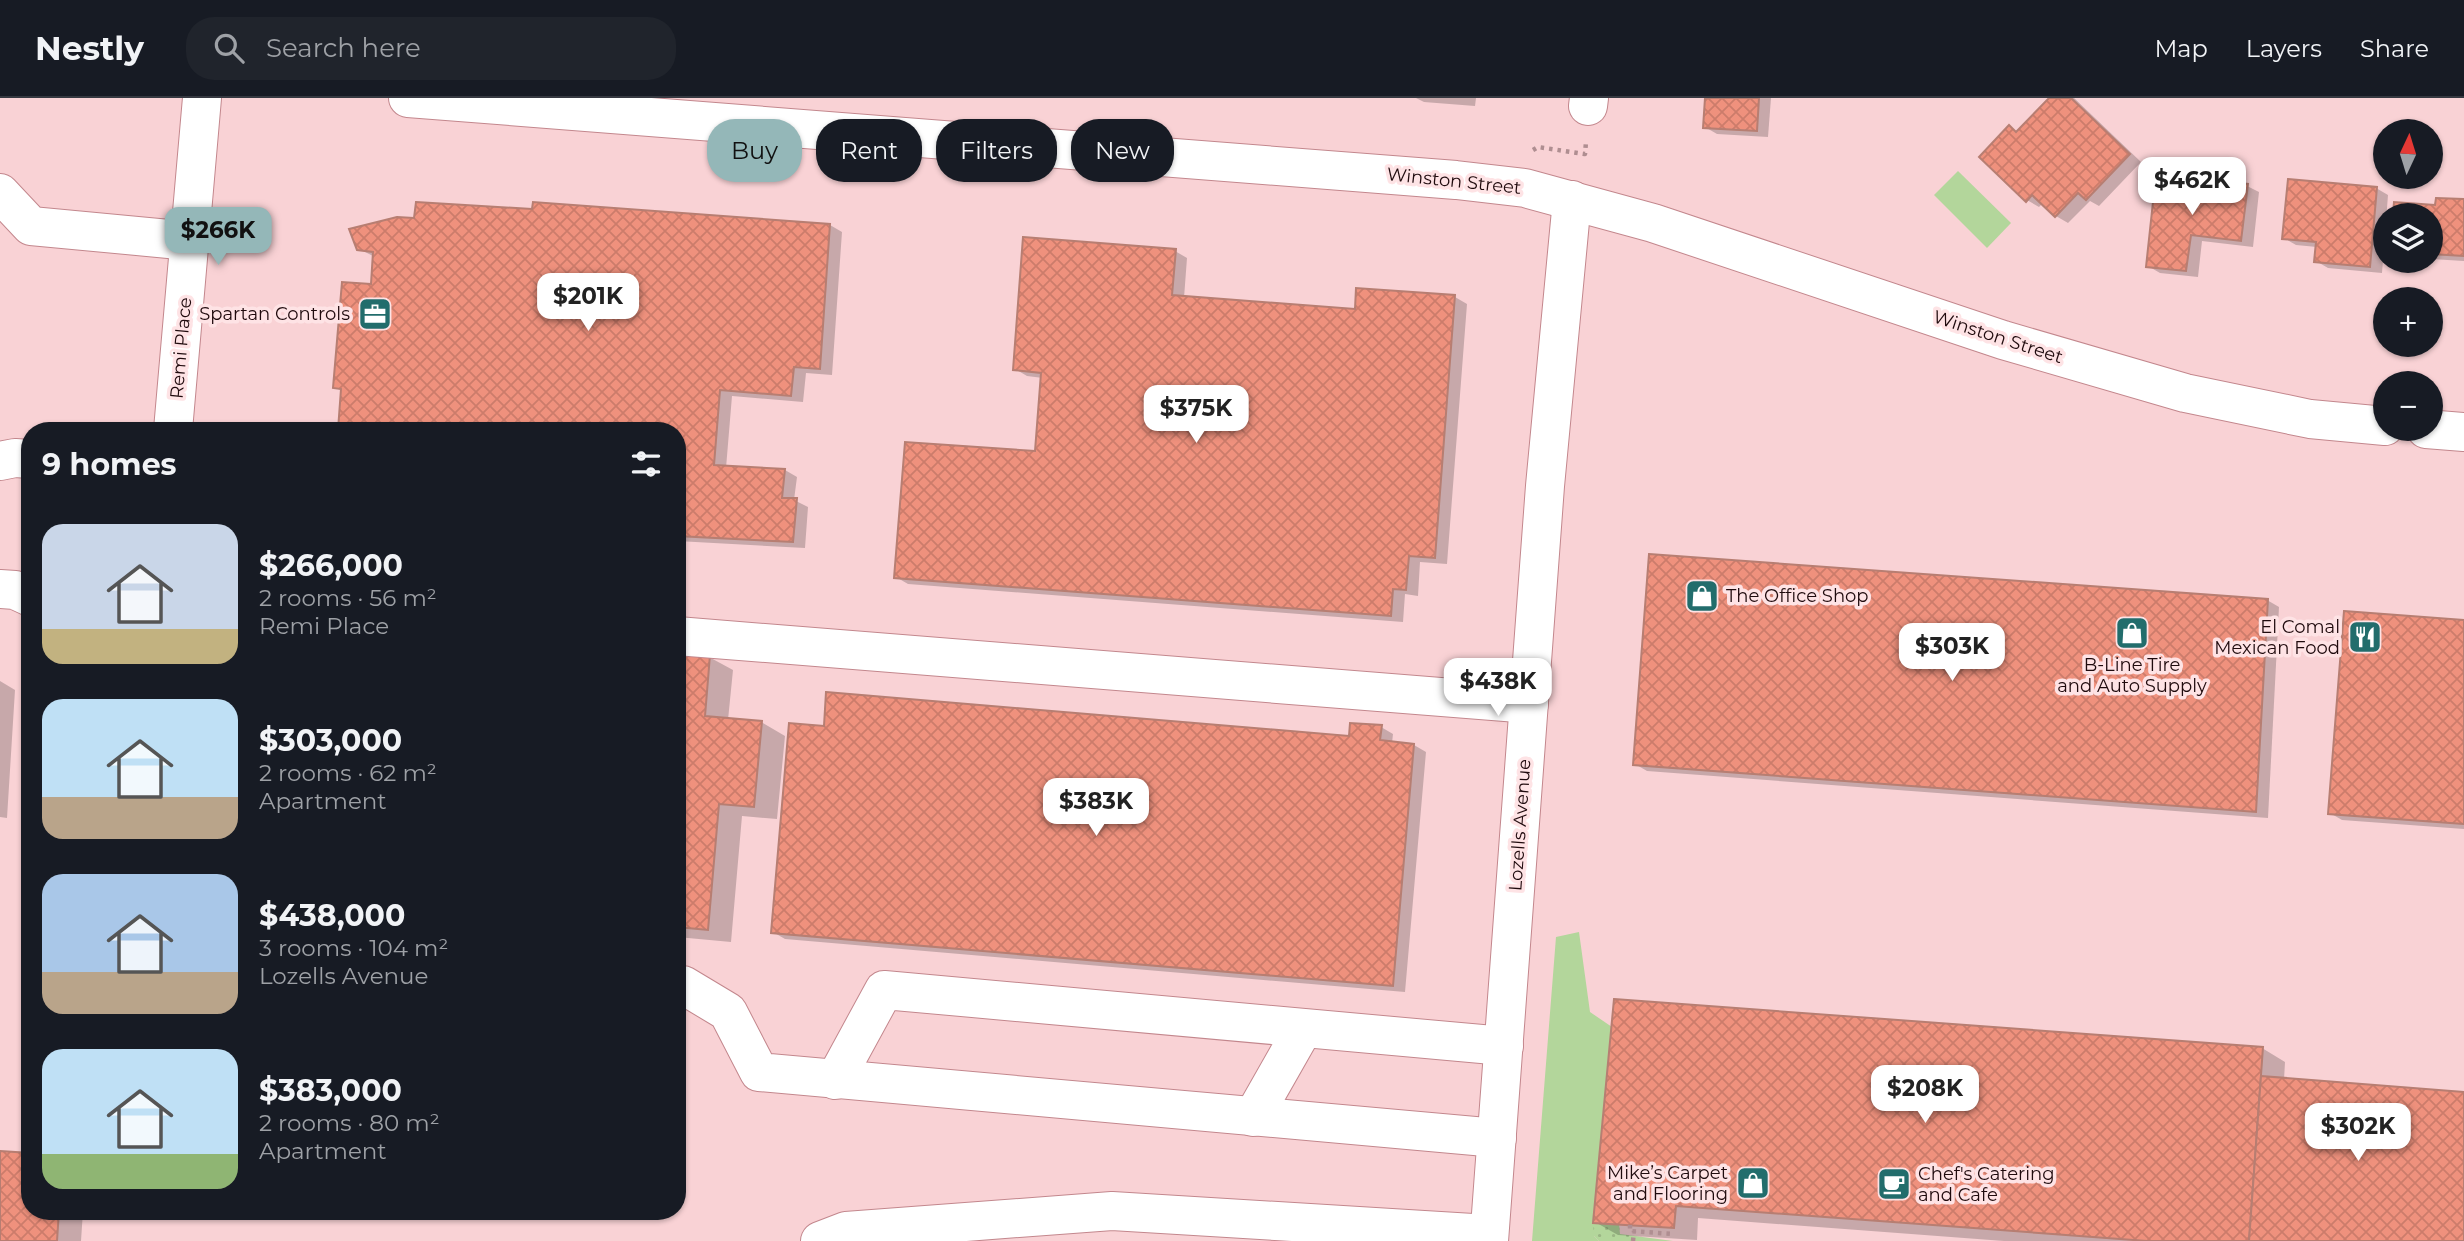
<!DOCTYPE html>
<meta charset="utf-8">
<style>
:root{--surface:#171b24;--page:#20242c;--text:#f1f3f6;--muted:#9ea1a6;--line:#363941;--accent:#94b7b8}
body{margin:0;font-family:Montserrat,sans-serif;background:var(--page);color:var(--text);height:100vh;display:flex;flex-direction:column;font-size:26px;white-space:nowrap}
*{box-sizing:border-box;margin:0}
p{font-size:23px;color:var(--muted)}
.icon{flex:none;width:38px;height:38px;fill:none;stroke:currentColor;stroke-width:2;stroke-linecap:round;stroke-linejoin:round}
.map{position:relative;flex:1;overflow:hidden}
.sheet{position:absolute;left:21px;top:324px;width:665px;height:798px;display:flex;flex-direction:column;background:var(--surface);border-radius:28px;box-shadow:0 2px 5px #0004}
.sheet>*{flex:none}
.banner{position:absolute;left:707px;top:21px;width:665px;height:63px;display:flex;gap:14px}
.needle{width:46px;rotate:4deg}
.controls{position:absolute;left:2373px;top:21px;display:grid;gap:14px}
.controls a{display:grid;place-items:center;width:70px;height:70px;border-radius:50%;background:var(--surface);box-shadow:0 2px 5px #0004;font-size:35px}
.price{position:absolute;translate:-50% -60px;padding:0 16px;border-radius:14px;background:#fff;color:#222;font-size:23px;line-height:46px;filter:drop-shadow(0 2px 4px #0008)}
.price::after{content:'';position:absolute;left:50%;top:42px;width:21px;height:16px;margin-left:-10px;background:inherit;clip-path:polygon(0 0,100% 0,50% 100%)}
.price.active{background:var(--accent);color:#111}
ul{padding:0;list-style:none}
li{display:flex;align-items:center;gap:21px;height:175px;padding:0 21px}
li span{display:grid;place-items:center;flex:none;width:196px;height:140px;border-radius:21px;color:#555}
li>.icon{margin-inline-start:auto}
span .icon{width:84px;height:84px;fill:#fffc;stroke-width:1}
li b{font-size:30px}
h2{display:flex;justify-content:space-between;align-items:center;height:84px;padding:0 21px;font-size:30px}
.tag{padding:0 24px;border-radius:28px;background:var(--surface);box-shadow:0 2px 5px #0004;font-size:24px;line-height:63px}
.tag.active{background:var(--accent);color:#111}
header{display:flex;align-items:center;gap:42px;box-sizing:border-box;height:98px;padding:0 35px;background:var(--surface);border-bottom:2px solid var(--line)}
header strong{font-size:33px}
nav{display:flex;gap:38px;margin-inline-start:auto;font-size:24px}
.search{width:490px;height:63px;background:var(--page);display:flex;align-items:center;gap:18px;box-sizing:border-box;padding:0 24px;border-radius:28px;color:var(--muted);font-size:26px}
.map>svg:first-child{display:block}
.green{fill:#b3d69b}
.garden{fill:url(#garden-dots)}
.shadow{fill:#0003}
.building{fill:url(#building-cross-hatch);stroke:#b77e72;stroke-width:2}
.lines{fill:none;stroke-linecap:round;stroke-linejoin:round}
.minor-casing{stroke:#c3878d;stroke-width:40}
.path{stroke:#af8e91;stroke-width:4.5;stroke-dasharray:3.5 5;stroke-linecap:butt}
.minor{stroke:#fff;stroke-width:38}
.labels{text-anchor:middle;stroke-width:7;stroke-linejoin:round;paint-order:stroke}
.street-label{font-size:18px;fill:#1f0a0d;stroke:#fee3e5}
.poi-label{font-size:18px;fill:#1f0a0d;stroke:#fee3e5;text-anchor:end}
</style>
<header>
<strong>Nestly</strong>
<div class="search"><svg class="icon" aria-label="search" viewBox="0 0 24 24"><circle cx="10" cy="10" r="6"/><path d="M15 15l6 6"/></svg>Search here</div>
<nav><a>Map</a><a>Layers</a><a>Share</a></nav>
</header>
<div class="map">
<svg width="2464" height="1143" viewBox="0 0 2464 1143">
<defs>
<pattern id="garden-dots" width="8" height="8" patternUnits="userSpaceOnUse" patternTransform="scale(1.75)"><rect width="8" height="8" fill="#b3d69b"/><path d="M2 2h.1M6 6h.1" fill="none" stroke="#9ab684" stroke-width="1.8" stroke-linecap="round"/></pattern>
<pattern id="building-cross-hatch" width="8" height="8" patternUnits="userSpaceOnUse" patternTransform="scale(1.75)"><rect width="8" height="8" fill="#ef917d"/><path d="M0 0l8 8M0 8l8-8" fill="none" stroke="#cc7c6b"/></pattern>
</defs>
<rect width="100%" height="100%" fill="#f9d2d5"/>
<!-- green -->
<g class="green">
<path d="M1958,73L2011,125L1987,150L1934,97Z"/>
<path d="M1579,834L1590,914L1612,929L1594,1138L1599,1143H1532L1556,839Z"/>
</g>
<!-- garden -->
<path class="garden" d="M1593,1125L1619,1126L1620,1136L1673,1143H1599L1594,1138Z"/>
<!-- shadow -->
<g class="shadow">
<path d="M1416,0H1476L1475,8L1424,4Z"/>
<path d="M1707,0H1771L1768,39L1717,36L1705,29Z"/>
<path d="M2051,0H2074L2141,64L2099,108L2090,103L2068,125L2056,118L2043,105L2039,109L2027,102L2009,30L2018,35Z"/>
<path d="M2247,88L2259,94L2253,149L2202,143L2198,179L2160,175L2148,168Z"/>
<path d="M2376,90L2388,97L2382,175L2328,170L2316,163L2317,149L2296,147L2284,140Z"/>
<path d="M2464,103V163L2431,161V117H2395L2396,106L2437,108Z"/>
<path d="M830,127L842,134L832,277L806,275L803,304L732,298L726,370L785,372L797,379L794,402L808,409L805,450L677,443V332H339L342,293L335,289L373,188L375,159L359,151Z"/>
<path d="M1175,153L1187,160L1184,200L1356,213L1358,191L1455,199L1467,206L1447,466L1420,464L1418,498L1405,496L1403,524L908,486L896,479L1037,355L1043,280L1027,278L1015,271Z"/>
<path d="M2267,502L2279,509L2268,720L1647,673L1635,666Z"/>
<path d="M2464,524V731L2342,722L2330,715Z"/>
<path d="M677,556L709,559L733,572L728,622L761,624L785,638L777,721L742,718L731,844L677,839Z"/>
<path d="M0,583L15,592L7,720L0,719Z"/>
<path d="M1381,629L1393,636L1392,645L1414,647L1426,654L1405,894L785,841L773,834L825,630L1351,640Z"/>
<path d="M2262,950L2285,964L2284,982L2464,996V1143H2004L1698,1120L1697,1142L1618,1137L1595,1124Z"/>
<path d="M0,1054L30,1113H83L81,1143H0Z"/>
</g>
<!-- building -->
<g class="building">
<path d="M1705,0H1759L1757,33L1703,30Z"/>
<path d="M2049,0H2071L2130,56L2086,102L2078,95L2055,119L2032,97L2026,104L1979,59L2009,27L2016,34Z"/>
<path d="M2156,76L2248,86L2241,143L2191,137L2186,173L2146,169Z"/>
<path d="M2288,81L2377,89L2370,169L2314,164L2316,144L2282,141Z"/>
<path d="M2436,100L2464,101V158L2431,156V117H2393L2394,104L2435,107Z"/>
<path d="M416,104L532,111L533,104L830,126L820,271L794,269L791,298L720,292L714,367L785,371L782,400H797L793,444L677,438V332H338L341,291L333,290L342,184L371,186L373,154L357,152L349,131L397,119L414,120Z"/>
<path d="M1023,139L1176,151L1172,197L1355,211L1356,190L1455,197L1435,460L1409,458L1406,492L1393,491L1391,518L894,480L905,344L1035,353L1041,275L1013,272Z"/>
<path d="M1649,456L2268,501L2256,714L1633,667Z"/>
<path d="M2344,513L2464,522V726L2328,716Z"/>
<path d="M677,554L710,557L705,618L762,623L754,709L719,706L708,832L677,829Z"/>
<path d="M826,594L1349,638L1350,625L1382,627L1380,642L1414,646L1393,888L771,835L789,625L824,628Z"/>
<path d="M1614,901L2263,949L2249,1143H2147L1676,1108L1674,1130L1593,1125Z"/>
<path d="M2261,978L2464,994V1143H2249Z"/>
<path d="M0,1053L30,1055V1113H59L57,1143H0Z"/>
</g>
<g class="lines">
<defs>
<g id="minor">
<path d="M408,0L1456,82L1525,90L1653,125L2003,242L2185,295L2310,321L2385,328"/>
<path d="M1588,8L1589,0"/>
<path d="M0,95L31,128L190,143"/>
<path d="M2426,331L2464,334"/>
<path d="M173,332L202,0"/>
<path d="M0,363L15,360L30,361"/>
<path d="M0,491L15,492L30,499"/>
<path d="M677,538L1529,606"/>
<path d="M677,887H683L728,914L759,974L1497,1040"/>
<path d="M835,982L884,892L1504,948"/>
<path d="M1253,1019L1303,931"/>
<path d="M820,1143L846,1133L1112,1113L1489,1136"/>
<path d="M1489,1143L1545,388L1572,102"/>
</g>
</defs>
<!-- minor casing -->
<use href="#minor" class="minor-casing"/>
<!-- path -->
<g class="path">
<path d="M1533,52L1538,49L1585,56L1586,44"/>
<path d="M1630,1127V1133L1674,1136"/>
<path d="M1633,1143L1634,1133"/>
</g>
<!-- minor -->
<use href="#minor" class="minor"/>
</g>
<!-- icons -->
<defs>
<symbol id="office-square" viewBox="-11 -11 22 22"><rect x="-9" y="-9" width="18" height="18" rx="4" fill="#226d6c" stroke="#fee3e5"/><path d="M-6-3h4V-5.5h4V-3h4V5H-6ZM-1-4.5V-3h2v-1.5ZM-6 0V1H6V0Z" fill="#fff"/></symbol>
<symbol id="shop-square" viewBox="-11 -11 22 22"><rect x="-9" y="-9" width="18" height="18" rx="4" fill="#226d6c" stroke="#fee3e5"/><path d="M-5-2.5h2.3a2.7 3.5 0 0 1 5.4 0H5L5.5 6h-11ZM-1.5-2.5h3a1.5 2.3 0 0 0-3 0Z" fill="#fff"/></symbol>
<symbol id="restaurant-square" viewBox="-11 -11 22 22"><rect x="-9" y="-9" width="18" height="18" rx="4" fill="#226d6c" stroke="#fee3e5"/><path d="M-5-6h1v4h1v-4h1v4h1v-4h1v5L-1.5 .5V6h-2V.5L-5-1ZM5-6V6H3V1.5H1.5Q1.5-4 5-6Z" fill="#fff"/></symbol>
<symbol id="cafe-square" viewBox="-11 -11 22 22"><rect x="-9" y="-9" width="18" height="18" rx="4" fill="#226d6c" stroke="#fee3e5"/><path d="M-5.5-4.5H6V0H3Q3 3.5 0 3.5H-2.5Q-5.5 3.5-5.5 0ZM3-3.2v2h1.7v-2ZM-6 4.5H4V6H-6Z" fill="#fff"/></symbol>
</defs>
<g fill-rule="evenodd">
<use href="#office-square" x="356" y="197" width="38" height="38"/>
<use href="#shop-square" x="1683" y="479" width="38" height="38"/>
<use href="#shop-square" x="2113" y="516" width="38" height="38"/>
<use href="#restaurant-square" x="2346" y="520" width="38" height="38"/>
<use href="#shop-square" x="1734" y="1066" width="38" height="38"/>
<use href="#cafe-square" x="1875" y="1067" width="38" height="38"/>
</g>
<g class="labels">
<!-- street labels -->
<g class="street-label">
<text transform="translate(1454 83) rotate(6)" y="6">Winston Street</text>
<text transform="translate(1998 239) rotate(18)" y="6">Winston Street</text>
<text transform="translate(181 250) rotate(-85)" y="6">Remi Place</text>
<text transform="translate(1520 727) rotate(-86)" y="6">Lozells Avenue</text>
</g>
<!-- poi labels -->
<g class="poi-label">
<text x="350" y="222">Spartan Controls</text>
<text x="1726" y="504" text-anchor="start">The Office Shop</text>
<text x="2340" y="535">El Comal<tspan x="2340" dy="21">Mexican Food</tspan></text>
<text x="2132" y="573" text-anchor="middle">B-Line Tire<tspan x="2132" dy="21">and Auto Supply</tspan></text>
<text x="1728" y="1081">Mike’s Carpet<tspan x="1728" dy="21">and Flooring</tspan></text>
<text x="1918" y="1082" text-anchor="start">Chef's Catering<tspan x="1918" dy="21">and Cafe</tspan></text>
</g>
</g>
</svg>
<div class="controls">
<a><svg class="needle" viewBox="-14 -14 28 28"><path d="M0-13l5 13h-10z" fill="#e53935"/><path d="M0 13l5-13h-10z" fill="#9ea1a6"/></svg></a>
<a><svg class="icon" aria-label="layers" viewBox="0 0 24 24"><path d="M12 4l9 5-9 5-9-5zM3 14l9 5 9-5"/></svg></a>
<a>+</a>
<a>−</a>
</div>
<b class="price" style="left:2192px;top:119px">$462K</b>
<b class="price active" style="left:218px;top:169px">$266K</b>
<b class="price" style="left:588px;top:235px">$201K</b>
<b class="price" style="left:1196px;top:347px">$375K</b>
<b class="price" style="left:1952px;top:585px">$303K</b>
<b class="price" style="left:1498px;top:620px">$438K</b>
<b class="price" style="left:1096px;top:740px">$383K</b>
<b class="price" style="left:1925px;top:1027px">$208K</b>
<b class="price" style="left:2358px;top:1065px">$302K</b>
<div class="banner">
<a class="tag active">Buy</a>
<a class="tag">Rent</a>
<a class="tag">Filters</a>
<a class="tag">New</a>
</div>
<section class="sheet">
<h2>9 homes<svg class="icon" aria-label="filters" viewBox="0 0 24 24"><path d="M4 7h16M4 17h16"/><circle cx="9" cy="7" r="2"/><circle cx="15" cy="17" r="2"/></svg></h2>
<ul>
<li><span style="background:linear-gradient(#c9d6e8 75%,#c2b280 0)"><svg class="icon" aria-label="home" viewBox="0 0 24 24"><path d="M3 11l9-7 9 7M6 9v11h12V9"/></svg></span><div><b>$266,000</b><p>2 rooms · 56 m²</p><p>Remi Place</p></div></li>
<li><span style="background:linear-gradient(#bfe0f5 70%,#b9a48a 0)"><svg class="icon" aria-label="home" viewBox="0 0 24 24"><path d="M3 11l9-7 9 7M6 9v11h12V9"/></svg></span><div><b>$303,000</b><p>2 rooms · 62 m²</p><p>Apartment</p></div></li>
<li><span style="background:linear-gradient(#a9c7e8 70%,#b9a48a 0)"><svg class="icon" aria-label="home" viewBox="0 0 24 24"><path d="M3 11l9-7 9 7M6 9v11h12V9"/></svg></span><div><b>$438,000</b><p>3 rooms · 104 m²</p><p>Lozells Avenue</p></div></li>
<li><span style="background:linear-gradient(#bfe0f5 75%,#8fb573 0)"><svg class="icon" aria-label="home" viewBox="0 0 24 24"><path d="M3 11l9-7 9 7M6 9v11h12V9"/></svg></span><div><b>$383,000</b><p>2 rooms · 80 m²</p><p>Apartment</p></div></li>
</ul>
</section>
</div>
